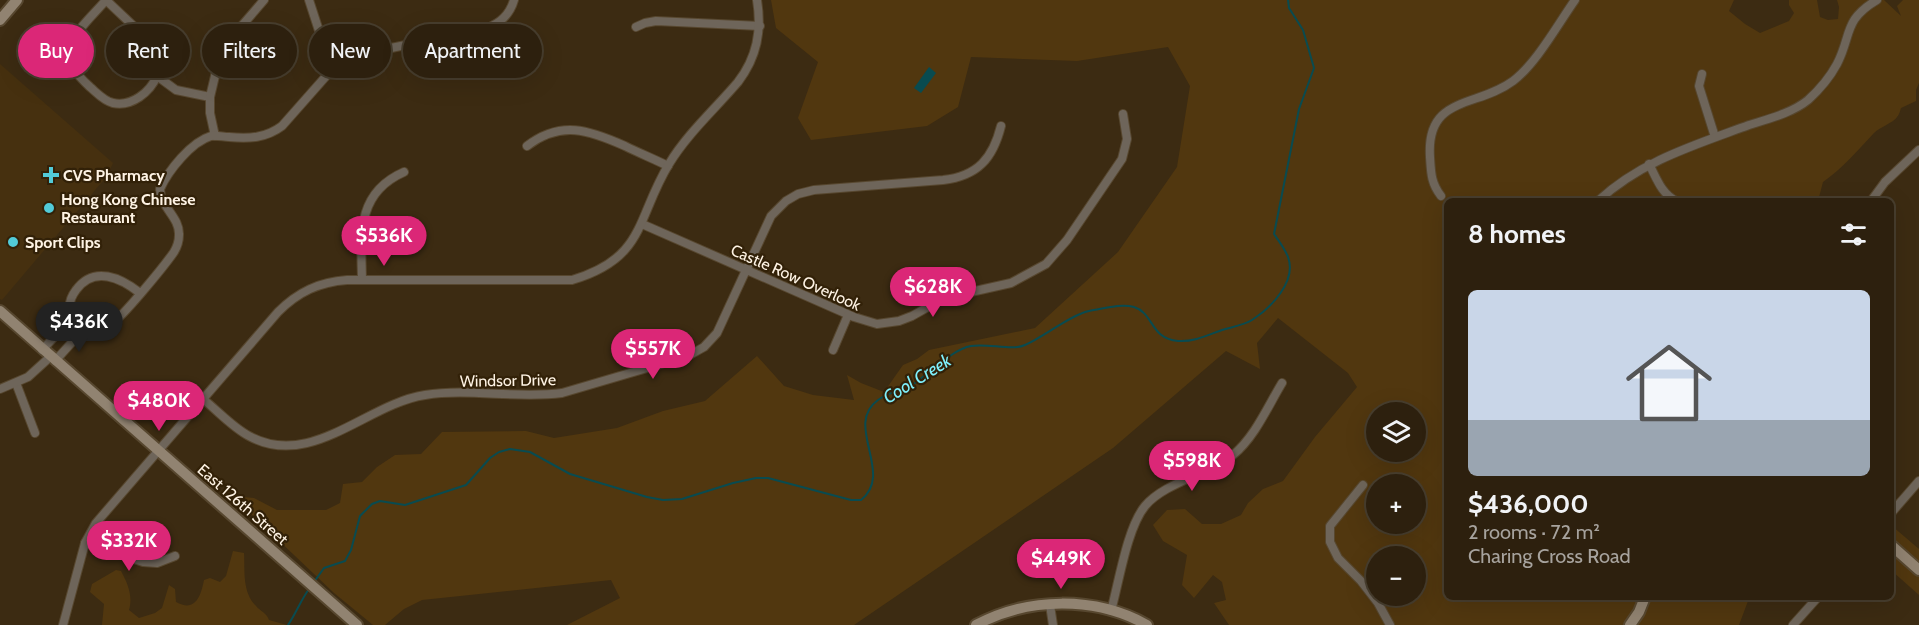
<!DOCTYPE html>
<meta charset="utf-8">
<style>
:root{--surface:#2d200e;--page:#352817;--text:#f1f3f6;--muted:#a7a39e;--line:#483e2e;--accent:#db2777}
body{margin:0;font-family:Cabin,sans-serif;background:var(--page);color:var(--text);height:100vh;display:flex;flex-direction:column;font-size:22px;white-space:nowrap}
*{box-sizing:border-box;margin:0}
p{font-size:20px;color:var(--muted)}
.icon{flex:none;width:33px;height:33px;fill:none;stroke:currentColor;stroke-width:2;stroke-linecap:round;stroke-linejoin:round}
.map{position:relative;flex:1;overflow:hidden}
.details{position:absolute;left:1444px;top:198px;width:450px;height:402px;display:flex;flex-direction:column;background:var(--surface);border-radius:9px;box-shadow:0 6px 24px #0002,0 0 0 2px var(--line)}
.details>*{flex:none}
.banner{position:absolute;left:18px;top:24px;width:570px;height:54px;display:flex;gap:12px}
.tools{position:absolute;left:1366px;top:402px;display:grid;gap:12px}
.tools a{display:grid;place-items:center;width:60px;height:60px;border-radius:50%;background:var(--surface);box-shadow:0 6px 24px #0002,0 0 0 2px var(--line);font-size:30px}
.price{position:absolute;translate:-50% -51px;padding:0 14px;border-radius:21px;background:var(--accent);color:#fff;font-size:20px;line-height:39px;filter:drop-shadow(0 2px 3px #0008)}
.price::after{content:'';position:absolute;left:50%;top:36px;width:18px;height:14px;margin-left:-9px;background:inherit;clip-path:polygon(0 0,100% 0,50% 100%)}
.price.current{background:#222;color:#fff}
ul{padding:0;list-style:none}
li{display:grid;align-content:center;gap:12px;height:318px;padding:0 24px}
li span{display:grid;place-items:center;height:186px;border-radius:9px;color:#555}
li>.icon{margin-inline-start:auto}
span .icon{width:108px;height:108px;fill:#fffc;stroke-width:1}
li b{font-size:26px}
h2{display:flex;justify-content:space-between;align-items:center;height:72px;padding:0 24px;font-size:26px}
.tag{padding:0 21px;border-radius:27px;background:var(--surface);box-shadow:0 6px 24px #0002,0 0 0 2px var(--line);font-size:21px;line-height:54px}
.tag.current{background:var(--accent);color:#fff}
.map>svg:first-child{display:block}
.built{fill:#46300f}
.green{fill:#51370f;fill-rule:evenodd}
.water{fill:#094b50}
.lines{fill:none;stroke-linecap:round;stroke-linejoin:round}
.stream{stroke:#094b50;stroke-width:2}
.street-casing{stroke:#57472f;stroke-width:10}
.secondary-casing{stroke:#57472f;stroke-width:14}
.street{stroke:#6e655a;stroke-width:8}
.secondary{stroke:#918371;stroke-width:10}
.poi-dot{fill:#52cbd8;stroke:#322108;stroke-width:2}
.labels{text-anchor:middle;stroke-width:4.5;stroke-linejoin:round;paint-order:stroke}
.poi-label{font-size:16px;font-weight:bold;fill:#fef3e4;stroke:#322108;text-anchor:start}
.street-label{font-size:16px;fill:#fef3e4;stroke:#322108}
.water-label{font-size:18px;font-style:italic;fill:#7ff1fd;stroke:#322108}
</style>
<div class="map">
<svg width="1919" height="625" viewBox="0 0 1919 625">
<rect width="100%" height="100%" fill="#3c2b12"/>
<!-- built -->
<path class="built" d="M0,64L113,163L107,176L2,300L0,299Z"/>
<!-- green -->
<g class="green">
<path d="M771,0H1734L1729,11L1745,24L1760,33L1789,21L1794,13L1789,5V0H1817L1820,17L1828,20L1838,19L1839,7L1837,0H1884L1901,16L1897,6L1903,0H1919V83L1916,90V101L1901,108C1900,111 1899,115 1897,117C1893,123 1880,127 1874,133C1858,150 1842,169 1823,182L1818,201H1448V597H1754L1748,601L1739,625H1229L1214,603L1226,600L1222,582L1213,575L1194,598L1182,585L1187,555L1163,541L1153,525L1167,510L1185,509L1202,524H1221L1241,515L1248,503L1263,489L1283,481L1315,437L1357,387L1348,373L1278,318L1257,343L1260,369L1226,351L1113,448L854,625H567L620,598L611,580L422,600L404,609L385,625H373L334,593L232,496L254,498L277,510H326L340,503L343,484L362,482L377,467L395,455L421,454L442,432L526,431L554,438L617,428L663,411L705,401L757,356L784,386L813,395L854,400L847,375L861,383L884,392L903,365L917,359L929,350L1035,328L1118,252L1177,167L1190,86L1168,47L1077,61L971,57L958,107L927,126L811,140L798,118L818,62L776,28ZM1377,412H1416V452H1377ZM1377,484H1416V524H1377ZM1377,556H1416V596H1377Z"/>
<path d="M1892,526L1919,549V595L1892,571Z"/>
<path d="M233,551L244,553C245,571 242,592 256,606C261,612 266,612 269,620L287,625H102L104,604L90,592L92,584L116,570L121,571C128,584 133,596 129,610L139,618L155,613L162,608L169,585L175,589L176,602C196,613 201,595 204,580L210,578L220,582L226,576Z"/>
</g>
<!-- water -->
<path class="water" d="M929,67L936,73L921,93L914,88Z"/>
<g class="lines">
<!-- stream -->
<g class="stream">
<path d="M314,582L324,568L345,561L351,550L360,516L372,504L380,501L405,505L466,485L490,458L499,452L510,449L530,452L570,474L647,497L663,500L682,499L733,483L756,478H768L851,500H861C895,473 843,425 878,400C889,392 903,390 915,383C930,373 953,349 971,346C987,343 1013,351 1025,345C1044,337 1070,315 1089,311C1103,309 1120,303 1134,307C1154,313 1150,339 1178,341C1194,342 1208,335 1222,330C1232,327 1244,325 1252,320C1271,308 1297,281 1288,257C1285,249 1279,241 1274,234L1299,109L1314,68L1303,30L1289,8L1288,0"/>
<path d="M288,625C296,613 301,600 309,589"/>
</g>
<defs>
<g id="street">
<path d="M106,0C97,11 75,31 71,44C65,63 77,75 90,87C97,93 104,101 113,103C132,107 150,92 157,76"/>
<path d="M106,0L143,35L157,71V76"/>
<path d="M309,0L322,40L344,59"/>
<path d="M636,27L645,23L656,21L760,26"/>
<path d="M1702,74L1699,86L1715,137"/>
<path d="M157,76L176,90L210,97"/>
<path d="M215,136L210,113V97L220,55L226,44L264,0"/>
<path d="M527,146C561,120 589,130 625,146C639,153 654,159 668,166"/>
<path d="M1649,164C1657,179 1661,193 1676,201"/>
<path d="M1441,196C1431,183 1431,173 1430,157C1426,95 1477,108 1513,81C1536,64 1558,24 1575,0"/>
<path d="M1598,201C1641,161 1695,145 1749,125C1768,119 1792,113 1808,100C1819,90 1830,77 1837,64C1852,35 1843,20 1877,0"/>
<path d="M1871,201L1885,182L1919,150"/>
<path d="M642,224L854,317L877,324L899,321L912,316L944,298L1011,283L1046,264L1067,240L1122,159L1127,139L1123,114"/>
<path d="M362,280C361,235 356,193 404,172"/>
<path d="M140,293C121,278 94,265 76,290C57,315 83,341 110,325C122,318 165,265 174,252C177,247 179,240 179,235C180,217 160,207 160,189C168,171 191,142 211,136C216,135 224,137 229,137C249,139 266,138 282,126L335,66L348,57L487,28C501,23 510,14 514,0"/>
<path d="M42,350L72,318"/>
<path d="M833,350L848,315"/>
<path d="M55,361L84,329"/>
<path d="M16,383L35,433"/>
<path d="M0,389L28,377L50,357"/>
<path d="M203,399C218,411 232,427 249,436C311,470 366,404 425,395C469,388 517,399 562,393L688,356L704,347L717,333L771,216L786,201L798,194L814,190L943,180C978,176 993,158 1001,126"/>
<path d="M1363,485L1330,526V542L1338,558L1361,581L1378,603L1390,625"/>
<path d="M1892,512L1919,481"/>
<path d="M85,543L143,562L157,563L175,556"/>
<path d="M1050,605L1053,625"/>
<path d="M1111,611C1119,582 1127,528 1145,506C1164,483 1208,474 1233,455C1255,437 1268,406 1282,383"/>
<path d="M63,625L85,543L96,523L278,312C298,292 319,282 347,280H572C646,258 636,218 669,164C687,134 715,109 738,82C757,57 762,31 757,0"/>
<path d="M1793,625L1818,597"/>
</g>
<g id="secondary">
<path d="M0,20L17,0"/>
<path d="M0,311L357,625"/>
<path d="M1892,546L1919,570"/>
<path d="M976,625C1028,597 1095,596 1147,625"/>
<path d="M1630,625L1639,612L1645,597"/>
</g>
</defs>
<!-- street casing -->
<use href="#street" class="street-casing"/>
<!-- secondary casing -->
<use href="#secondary" class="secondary-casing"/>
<!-- street -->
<use href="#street" class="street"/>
<!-- secondary -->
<use href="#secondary" class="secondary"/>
</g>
<!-- markers -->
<g class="poi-dot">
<path d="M48 166h6v6h6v6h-6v6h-6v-6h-6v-6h6z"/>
<circle cx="49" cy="208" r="6"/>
<circle cx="13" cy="242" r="6"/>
</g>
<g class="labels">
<!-- poi labels -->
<g class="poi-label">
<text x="63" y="181">CVS Pharmacy</text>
<text x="61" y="205">Hong Kong Chinese<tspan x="61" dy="18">Restaurant</tspan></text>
<text x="25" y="248">Sport Clips</text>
</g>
<!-- street labels -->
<g class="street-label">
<text transform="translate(796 277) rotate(24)" y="6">Castle Row Overlook</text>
<text transform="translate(508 380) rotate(-1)" y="6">Windsor Drive</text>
<text transform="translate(243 504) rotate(41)" y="6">East 126th Street</text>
</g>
<!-- water labels -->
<g class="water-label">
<text transform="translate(917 379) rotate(-32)" y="6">Cool Creek</text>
</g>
</g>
</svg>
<div class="tools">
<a><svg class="icon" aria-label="layers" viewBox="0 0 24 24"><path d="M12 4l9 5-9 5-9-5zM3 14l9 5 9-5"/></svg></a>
<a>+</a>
<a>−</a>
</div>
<b class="price" style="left:384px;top:267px">$536K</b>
<b class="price" style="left:933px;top:318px">$628K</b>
<b class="price current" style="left:79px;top:353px">$436K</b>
<b class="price" style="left:653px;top:380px">$557K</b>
<b class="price" style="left:159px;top:432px">$480K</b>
<b class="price" style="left:1192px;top:492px">$598K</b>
<b class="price" style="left:129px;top:572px">$332K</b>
<b class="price" style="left:1061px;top:590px">$449K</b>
<div class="banner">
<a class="tag current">Buy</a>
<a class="tag">Rent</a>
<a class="tag">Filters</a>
<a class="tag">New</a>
<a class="tag">Apartment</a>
</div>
<section class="details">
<h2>8 homes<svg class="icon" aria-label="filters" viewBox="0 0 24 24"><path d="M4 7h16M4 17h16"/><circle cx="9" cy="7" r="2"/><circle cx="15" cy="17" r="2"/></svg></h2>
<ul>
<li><span style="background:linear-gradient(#c9d6e8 70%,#9aa5b1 0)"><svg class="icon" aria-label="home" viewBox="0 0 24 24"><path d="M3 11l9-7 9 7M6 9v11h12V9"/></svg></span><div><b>$436,000</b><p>2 rooms · 72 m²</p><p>Charing Cross Road</p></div></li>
</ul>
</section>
</div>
